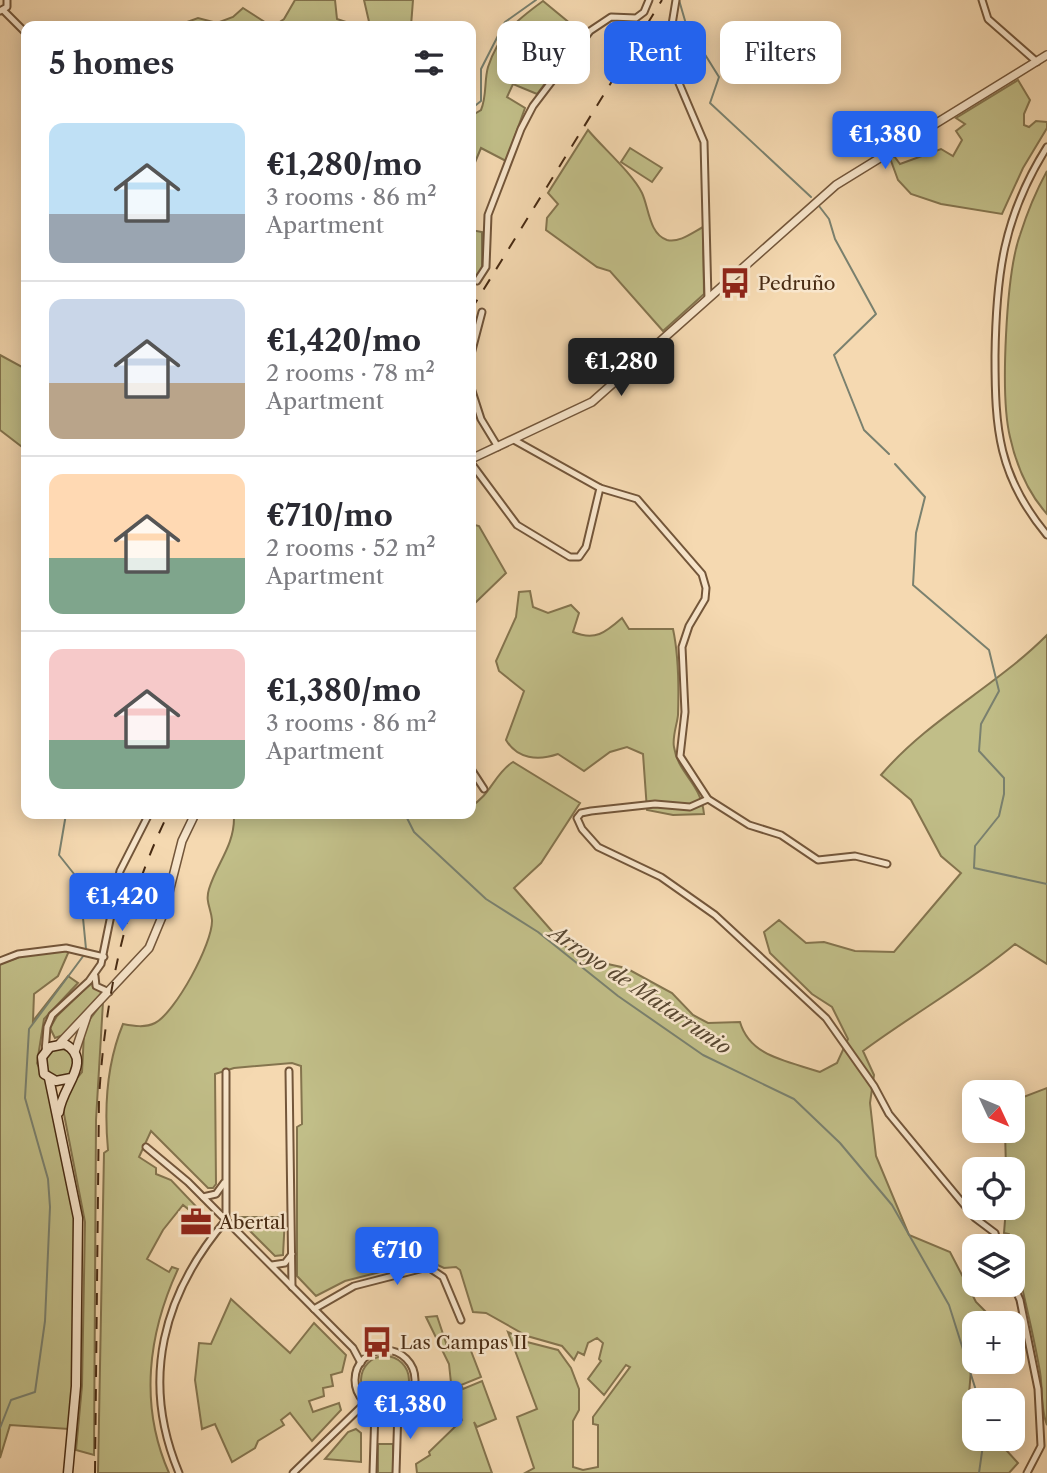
<!DOCTYPE html>
<meta charset="utf-8">
<style>
:root{--surface:#fff;--page:#f2f2f3;--text:#2b2b33;--muted:#7c7c81;--line:#e1e1e2;--accent:#2563eb}
body{margin:0;font-family:"Libre Caslon Text",serif;background:var(--page);color:var(--text);height:100vh;display:flex;flex-direction:column;font-size:26px;white-space:nowrap}
*{box-sizing:border-box;margin:0}
p{font-size:23px;color:var(--muted)}
.icon{flex:none;width:38px;height:38px;fill:none;stroke:currentColor;stroke-width:2;stroke-linecap:round;stroke-linejoin:round}
.map{position:relative;flex:1;overflow:hidden}
.details{position:absolute;left:21px;top:21px;width:455px;height:798px;display:flex;flex-direction:column;background:var(--surface);border-radius:14px;box-shadow:0 4px 18px #0003}
.details>*{flex:none}
.hud{position:absolute;left:497px;top:21px;width:444px;height:63px;display:flex;gap:14px}
.needle{width:46px;rotate:134deg}
.fabs{position:absolute;left:962px;top:1080px;display:grid;gap:14px}
.fabs a{display:grid;place-items:center;width:63px;height:63px;border-radius:14px;background:var(--surface);box-shadow:0 4px 18px #0003;font-size:35px}
.price{position:absolute;translate:-50% -60px;padding:0 16px;border-radius:7px;background:var(--accent);color:#fff;font-size:23px;line-height:46px;filter:drop-shadow(0 2px 4px #0008)}
.price::after{content:'';position:absolute;left:50%;top:42px;width:21px;height:16px;margin-left:-10px;background:inherit;clip-path:polygon(0 0,100% 0,50% 100%)}
.price.active{background:#222;color:#fff}
ul{padding:0;list-style:none}
li{display:flex;align-items:center;gap:21px;height:175px;padding:0 28px}
li+li{border-top:2px solid var(--line)}
li span{display:grid;place-items:center;flex:none;width:196px;height:140px;border-radius:14px;color:#555}
li>.icon{margin-inline-start:auto}
span .icon{width:84px;height:84px;fill:#fffc;stroke-width:1}
li b{font-size:30px}
h2{display:flex;justify-content:space-between;align-items:center;height:84px;padding:0 28px;font-size:30px}
.chip{padding:0 24px;border-radius:14px;background:var(--surface);box-shadow:0 4px 18px #0003;font-size:24px;line-height:63px}
.chip.active{background:var(--accent);color:#fff}
.map>svg:first-child{display:block}
.green{fill:#c1be88;stroke:#84744e;stroke-width:2}
.lines{fill:none;stroke-linecap:round;stroke-linejoin:round}
.stream{stroke:#7a816f;stroke-width:2}
.minor-casing{stroke:#73563a;stroke-width:9}
.tertiary-casing{stroke:#73563a;stroke-width:10}
.secondary-casing{stroke:#482b13;stroke-width:11}
.minor{stroke:#f8e6cc;stroke-width:5}
.tertiary{stroke:#f8e6cc;stroke-width:7}
.secondary{stroke:#f8e6cc;stroke-width:8}
.rail{stroke:#482b13;stroke-width:2;stroke-dasharray:12 12;stroke-linecap:butt}
.labels{text-anchor:middle;stroke-width:5;stroke-linejoin:round;paint-order:stroke}
.poi-label{font-size:19px;fill:#482b13;stroke:#f8e6cc;text-anchor:start}
.water-label{font-size:21px;font-style:italic;fill:#594832;stroke:#f8e6cc}
</style>
<div class="map">
<svg width="1047" height="1473" viewBox="0 0 1047 1473">
<rect width="100%" height="100%" fill="#f5d9b1"/>
<filter id="stains"><feTurbulence type="fractalNoise" baseFrequency=".00286" numOctaves="4"/><feColorMatrix values="0 0 0 0 .2 0 0 0 0 .09 0 0 0 0 .02 0 0 0 .5 -.17"/></filter>
<radialGradient id="worn" r=".72"><stop offset=".6" stop-color="#630" stop-opacity="0"/><stop offset="1" stop-color="#630" stop-opacity=".3"/></radialGradient>
<!-- green -->
<g class="green">
<path d="M295,0H335L337,19L346,22V26H274L284,19Z"/>
<path d="M364,0H413L411,26H370Z"/>
<path d="M543,1L583,34L537,94L513,84L507,97L525,108L506,161L481,148L471,172V116L481,110C487,96 484,81 488,67C499,34 517,20 543,1Z"/>
<path d="M243,8L271,26H176L198,18L217,23L233,17Z"/>
<path d="M1018,80L1030,100L1024,114V125L1029,127L1036,121L1047,122V128L1023,168L1002,214L941,204L911,194L898,180L890,158L894,156L900,164L941,149L953,156L962,140L956,131L965,124L956,118Z"/>
<path d="M588,130C603,148 632,173 642,193C649,208 649,234 667,240C679,243 692,233 703,227L704,294L663,331L610,271L597,267L546,230L547,218L558,204L548,193Z"/>
<path d="M630,148L662,168L652,182L621,162Z"/>
<path d="M1047,171V514C1028,493 1016,464 1010,437C1000,396 1006,274 1020,235C1027,213 1036,191 1047,171Z"/>
<path d="M471,230L482,232V269L471,287Z"/>
<path d="M0,355L26,369V450L0,430Z"/>
<path d="M471,524L479,526L506,573L471,607Z"/>
<path d="M530,591L533,607L548,613L571,605L579,613L573,632C595,641 605,633 622,618L629,629H673C679,657 679,686 678,715C677,725 672,737 674,747C678,774 701,783 704,814L673,815L647,810L643,754L627,747L610,752L584,771L558,754C538,761 517,759 506,740L524,691L499,671L496,661L516,617L519,592Z"/>
<path d="M1047,635V964L1015,944C967,984 913,1014 863,1051L874,1075L870,1103L876,1156L909,1235L950,1252L976,1302L997,1323H975L969,1394L975,1438L1002,1439L1006,1450L1018,1463L1009,1473H525L534,1468L517,1417L537,1409L508,1332L527,1342L558,1350L571,1368L579,1389V1410L573,1421V1467L583,1470L598,1467V1425L593,1424V1417L630,1367L626,1365L604,1395L588,1379L601,1361L599,1359L603,1343L597,1338L588,1343L584,1355L578,1352L574,1360L562,1346L527,1336L486,1313L473,1312L460,1270L456,1267L444,1268L427,1260L345,1281L316,1296L297,1276V1127L302,1124L301,1066L292,1063L234,1068L215,1074L216,1184L213,1188H208L151,1131L139,1157L156,1168V1174L171,1180L210,1221L203,1231L199,1227L203,1221L183,1205L163,1230L147,1259L169,1272L172,1267L178,1269C148,1334 139,1405 169,1473H98L104,1153L108,1150C104,1107 106,1065 123,1024C134,1026 145,1028 155,1023C175,1013 213,943 212,920C211,908 205,902 209,889C217,863 234,846 234,818L226,814H471V806C490,796 495,773 513,762L580,803L541,863L514,888L565,946L580,958L626,968L672,993L693,1015L708,1023L740,1022C750,1057 788,1061 820,1072L837,1063L848,1039L832,1007L812,994L770,953L764,932L779,920L806,943L824,942L855,951L894,952L961,873L941,856L911,800L881,775C930,718 994,688 1047,635Z"/>
<path d="M64,950L69,951L58,976L34,994L33,1021L68,976L78,983L44,1019L37,1063L49,1088L74,1215L73,1379L69,1429L10,1425L0,1458V964L22,956Z"/>
<path d="M91,983L102,993L66,1034L55,1038L50,1028L57,1016Z"/>
<path d="M103,1002L96,1120L94,1455L76,1450L82,1386L85,1222L63,1109L71,1085L82,1072L84,1033L90,1019Z"/>
<circle cx="60" cy="1063" r="14"/>
<path d="M1047,1088V1425C1040,1408 1043,1390 1040,1372C1032,1326 1020,1278 1009,1234L1004,1233L1006,1208H1013V1169H1006L1005,1131L1013,1130V1101Z"/>
<path d="M236,1217H285L283,1255L275,1256Z"/>
<path d="M231,1299L290,1353L314,1323L346,1355L342,1372L331,1375L333,1386L323,1388L324,1396L309,1401L313,1412L339,1403L341,1410L312,1441L290,1413L281,1420L284,1425L258,1441L255,1448L232,1462L215,1424L202,1429L195,1380L199,1343L211,1344Z"/>
<path d="M437,1316L447,1346L466,1338L481,1377L461,1385L463,1389L482,1381L496,1419L477,1427L474,1422L492,1473H417L416,1464L430,1455L429,1452L462,1420L453,1402L449,1364L426,1317Z"/>
<circle cx="385" cy="1380" r="24"/>
<path d="M356,1429L361,1433V1462L325,1459L348,1432Z"/>
<rect x="378" y="1444" width="15" height="29"/>
</g>
<g class="lines">
<!-- stream -->
<g class="stream">
<path d="M679,0L686,24L719,77L710,103L811,197"/>
<path d="M471,109L481,101V69L505,22L536,0"/>
<path d="M819,206L829,219L835,239L876,314L834,355L864,430L889,454"/>
<path d="M895,464L925,497L916,533L913,585L989,650L999,691L981,724L979,751L1004,778V794L999,816L975,846L974,868L1047,884"/>
<path d="M66,814L59,855L82,884L89,904L83,918L86,949"/>
<path d="M405,814L414,832L486,899L538,932L618,996L703,1055L794,1099L840,1143L892,1205L949,1305L979,1400"/>
<path d="M0,1428L11,1400L35,1392L45,1321L50,1207L48,1179L25,1098L29,1029L84,955"/>
<path d="M979,1473L984,1438"/>
</g>
<defs>
<g id="minor">
<path d="M676,0L667,55L704,142L708,299"/>
<path d="M982,0L988,19L1037,62"/>
<path d="M0,11L7,7V0"/>
<path d="M4,11L26,33"/>
<path d="M1047,147C1003,217 996,275 995,356C995,429 998,476 1047,535"/>
<path d="M477,281L486,267L488,215L521,129L533,106L590,31L611,17L636,18L644,12L649,0"/>
<path d="M471,354L482,312"/>
<path d="M471,388L481,419L498,447"/>
<path d="M514,440L600,488L637,499L702,574L706,588L705,599L689,626L682,647L685,712L680,756L708,799L749,825L781,835L818,860L855,856L887,864"/>
<path d="M471,463L517,525L570,557H579L586,547L600,488"/>
<path d="M471,769L484,789"/>
<path d="M708,799L690,807L655,804L591,811L581,813L577,818L582,829L598,847L661,877L715,915L826,1018L874,1086L889,1114L975,1218L995,1233L999,1246"/>
<path d="M0,961L18,954L66,948L104,957"/>
<path d="M95,976L96,986L109,992"/>
<path d="M45,1052L47,1027L52,1015L89,981L101,964L120,871L149,814"/>
<path d="M289,1071L292,1287"/>
<path d="M146,1147L188,1182L353,1348L361,1363"/>
<path d="M203,1197L216,1194L224,1183"/>
<path d="M226,1220V1072"/>
<path d="M272,1265L285,1263L292,1254"/>
<path d="M1013,1284L1020,1300L1038,1389L1041,1446L1027,1473"/>
<path d="M314,1309L354,1286L428,1267L443,1277L461,1320"/>
<circle cx="385" cy="1380" r="30"/>
<path d="M179,1473C140,1380 163,1294 226,1220"/>
<path d="M293,1473L365,1403"/>
<path d="M373,1473L375,1409"/>
<path d="M396,1473L398,1408"/>
</g>
<g id="tertiary">
<path d="M471,459L592,402L836,185L1047,55"/>
<path d="M60,1043L149,948L164,912L182,841L195,814"/>
<path d="M75,1052L87,1016"/>
</g>
<g id="secondary">
<path d="M49,1078L78,1218L76,1386L68,1473"/>
<path d="M59,1112C62,1086 94,1061 65,1044L50,1047L42,1057L44,1074L56,1081L71,1078"/>
</g>
</defs>
<!-- minor casing -->
<use href="#minor" class="minor-casing"/>
<!-- tertiary casing -->
<use href="#tertiary" class="tertiary-casing"/>
<!-- secondary casing -->
<use href="#secondary" class="secondary-casing"/>
<!-- minor -->
<use href="#minor" class="minor"/>
<!-- tertiary -->
<use href="#tertiary" class="tertiary"/>
<!-- secondary -->
<use href="#secondary" class="secondary"/>
<!-- rail -->
<g class="rail">
<path d="M471,310L662,0"/>
<path d="M95,1473L99,1098C105,999 124,904 168,814"/>
</g>
</g>
<!-- icons -->
<defs>
<symbol id="bus-bare" viewBox="-9 -9 18 18"><path d="M-5-6H5V4H4V6H2V4H-2V6H-4V4H-5ZM-3.5-4V0h7V-4ZM-3.5 1.2v1.5H-2V1.2ZM2 1.2v1.5H3.5V1.2Z" fill="#8f2418" stroke="#f8e6cc" stroke-width="2.5" paint-order="stroke"/></symbol>
<symbol id="office-bare" viewBox="-9 -9 18 18"><path d="M-6-3h4V-5.5h4V-3h4V5H-6ZM-1-4.5V-3h2v-1.5ZM-6 0V1H6V0Z" fill="#8f2418" stroke="#f8e6cc" stroke-width="2.5" paint-order="stroke"/></symbol>
</defs>
<g fill-rule="evenodd">
<use href="#bus-bare" x="713" y="261" width="44" height="44"/>
<use href="#office-bare" x="174" y="1200" width="44" height="44"/>
<use href="#bus-bare" x="355" y="1320" width="44" height="44"/>
</g>
<g class="labels">
<!-- poi labels -->
<g class="poi-label">
<text x="758" y="290">Pedruño</text>
<text x="219" y="1229">Abertal</text>
<text x="400" y="1349">Las Campas II</text>
</g>
<!-- water labels -->
<g class="water-label">
<text transform="translate(640 990) rotate(34)" y="7">Arroyo de Matarrunio</text>
</g>
</g>
<rect width="100%" height="100%" filter="url(#stains)"/>
<rect width="100%" height="100%" fill="url(#worn)"/>
</svg>
<div class="fabs">
<a><svg class="needle" viewBox="-14 -14 28 28"><path d="M0-13l5 13h-10z" fill="#e53935"/><path d="M0 13l5-13h-10z" fill="#7c7c81"/></svg></a>
<a><svg class="icon" aria-label="locate" viewBox="0 0 24 24"><circle cx="12" cy="12" r="6"/><path d="M12 2v4M12 18v4M2 12h4M18 12h4"/></svg></a>
<a><svg class="icon" aria-label="layers" viewBox="0 0 24 24"><path d="M12 4l9 5-9 5-9-5zM3 14l9 5 9-5"/></svg></a>
<a>+</a>
<a>−</a>
</div>
<b class="price" style="left:885px;top:171px">€1,380</b>
<b class="price active" style="left:621px;top:398px">€1,280</b>
<b class="price" style="left:122px;top:933px">€1,420</b>
<b class="price" style="left:397px;top:1287px">€710</b>
<b class="price" style="left:410px;top:1441px">€1,380</b>
<div class="hud">
<a class="chip">Buy</a>
<a class="chip active">Rent</a>
<a class="chip">Filters</a>
</div>
<section class="details">
<h2>5 homes<svg class="icon" aria-label="filters" viewBox="0 0 24 24"><path d="M4 7h16M4 17h16"/><circle cx="9" cy="7" r="2"/><circle cx="15" cy="17" r="2"/></svg></h2>
<ul>
<li><span style="background:linear-gradient(#bfe0f5 65%,#9aa5b1 0)"><svg class="icon" aria-label="home" viewBox="0 0 24 24"><path d="M3 11l9-7 9 7M6 9v11h12V9"/></svg></span><div><b>€1,280/mo</b><p>3 rooms · 86 m²</p><p>Apartment</p></div></li>
<li><span style="background:linear-gradient(#c9d6e8 60%,#b9a48a 0)"><svg class="icon" aria-label="home" viewBox="0 0 24 24"><path d="M3 11l9-7 9 7M6 9v11h12V9"/></svg></span><div><b>€1,420/mo</b><p>2 rooms · 78 m²</p><p>Apartment</p></div></li>
<li><span style="background:linear-gradient(#ffd9b3 60%,#7fa58c 0)"><svg class="icon" aria-label="home" viewBox="0 0 24 24"><path d="M3 11l9-7 9 7M6 9v11h12V9"/></svg></span><div><b>€710/mo</b><p>2 rooms · 52 m²</p><p>Apartment</p></div></li>
<li><span style="background:linear-gradient(#f6c9c9 65%,#7fa58c 0)"><svg class="icon" aria-label="home" viewBox="0 0 24 24"><path d="M3 11l9-7 9 7M6 9v11h12V9"/></svg></span><div><b>€1,380/mo</b><p>3 rooms · 86 m²</p><p>Apartment</p></div></li>
</ul>
</section>
</div>
